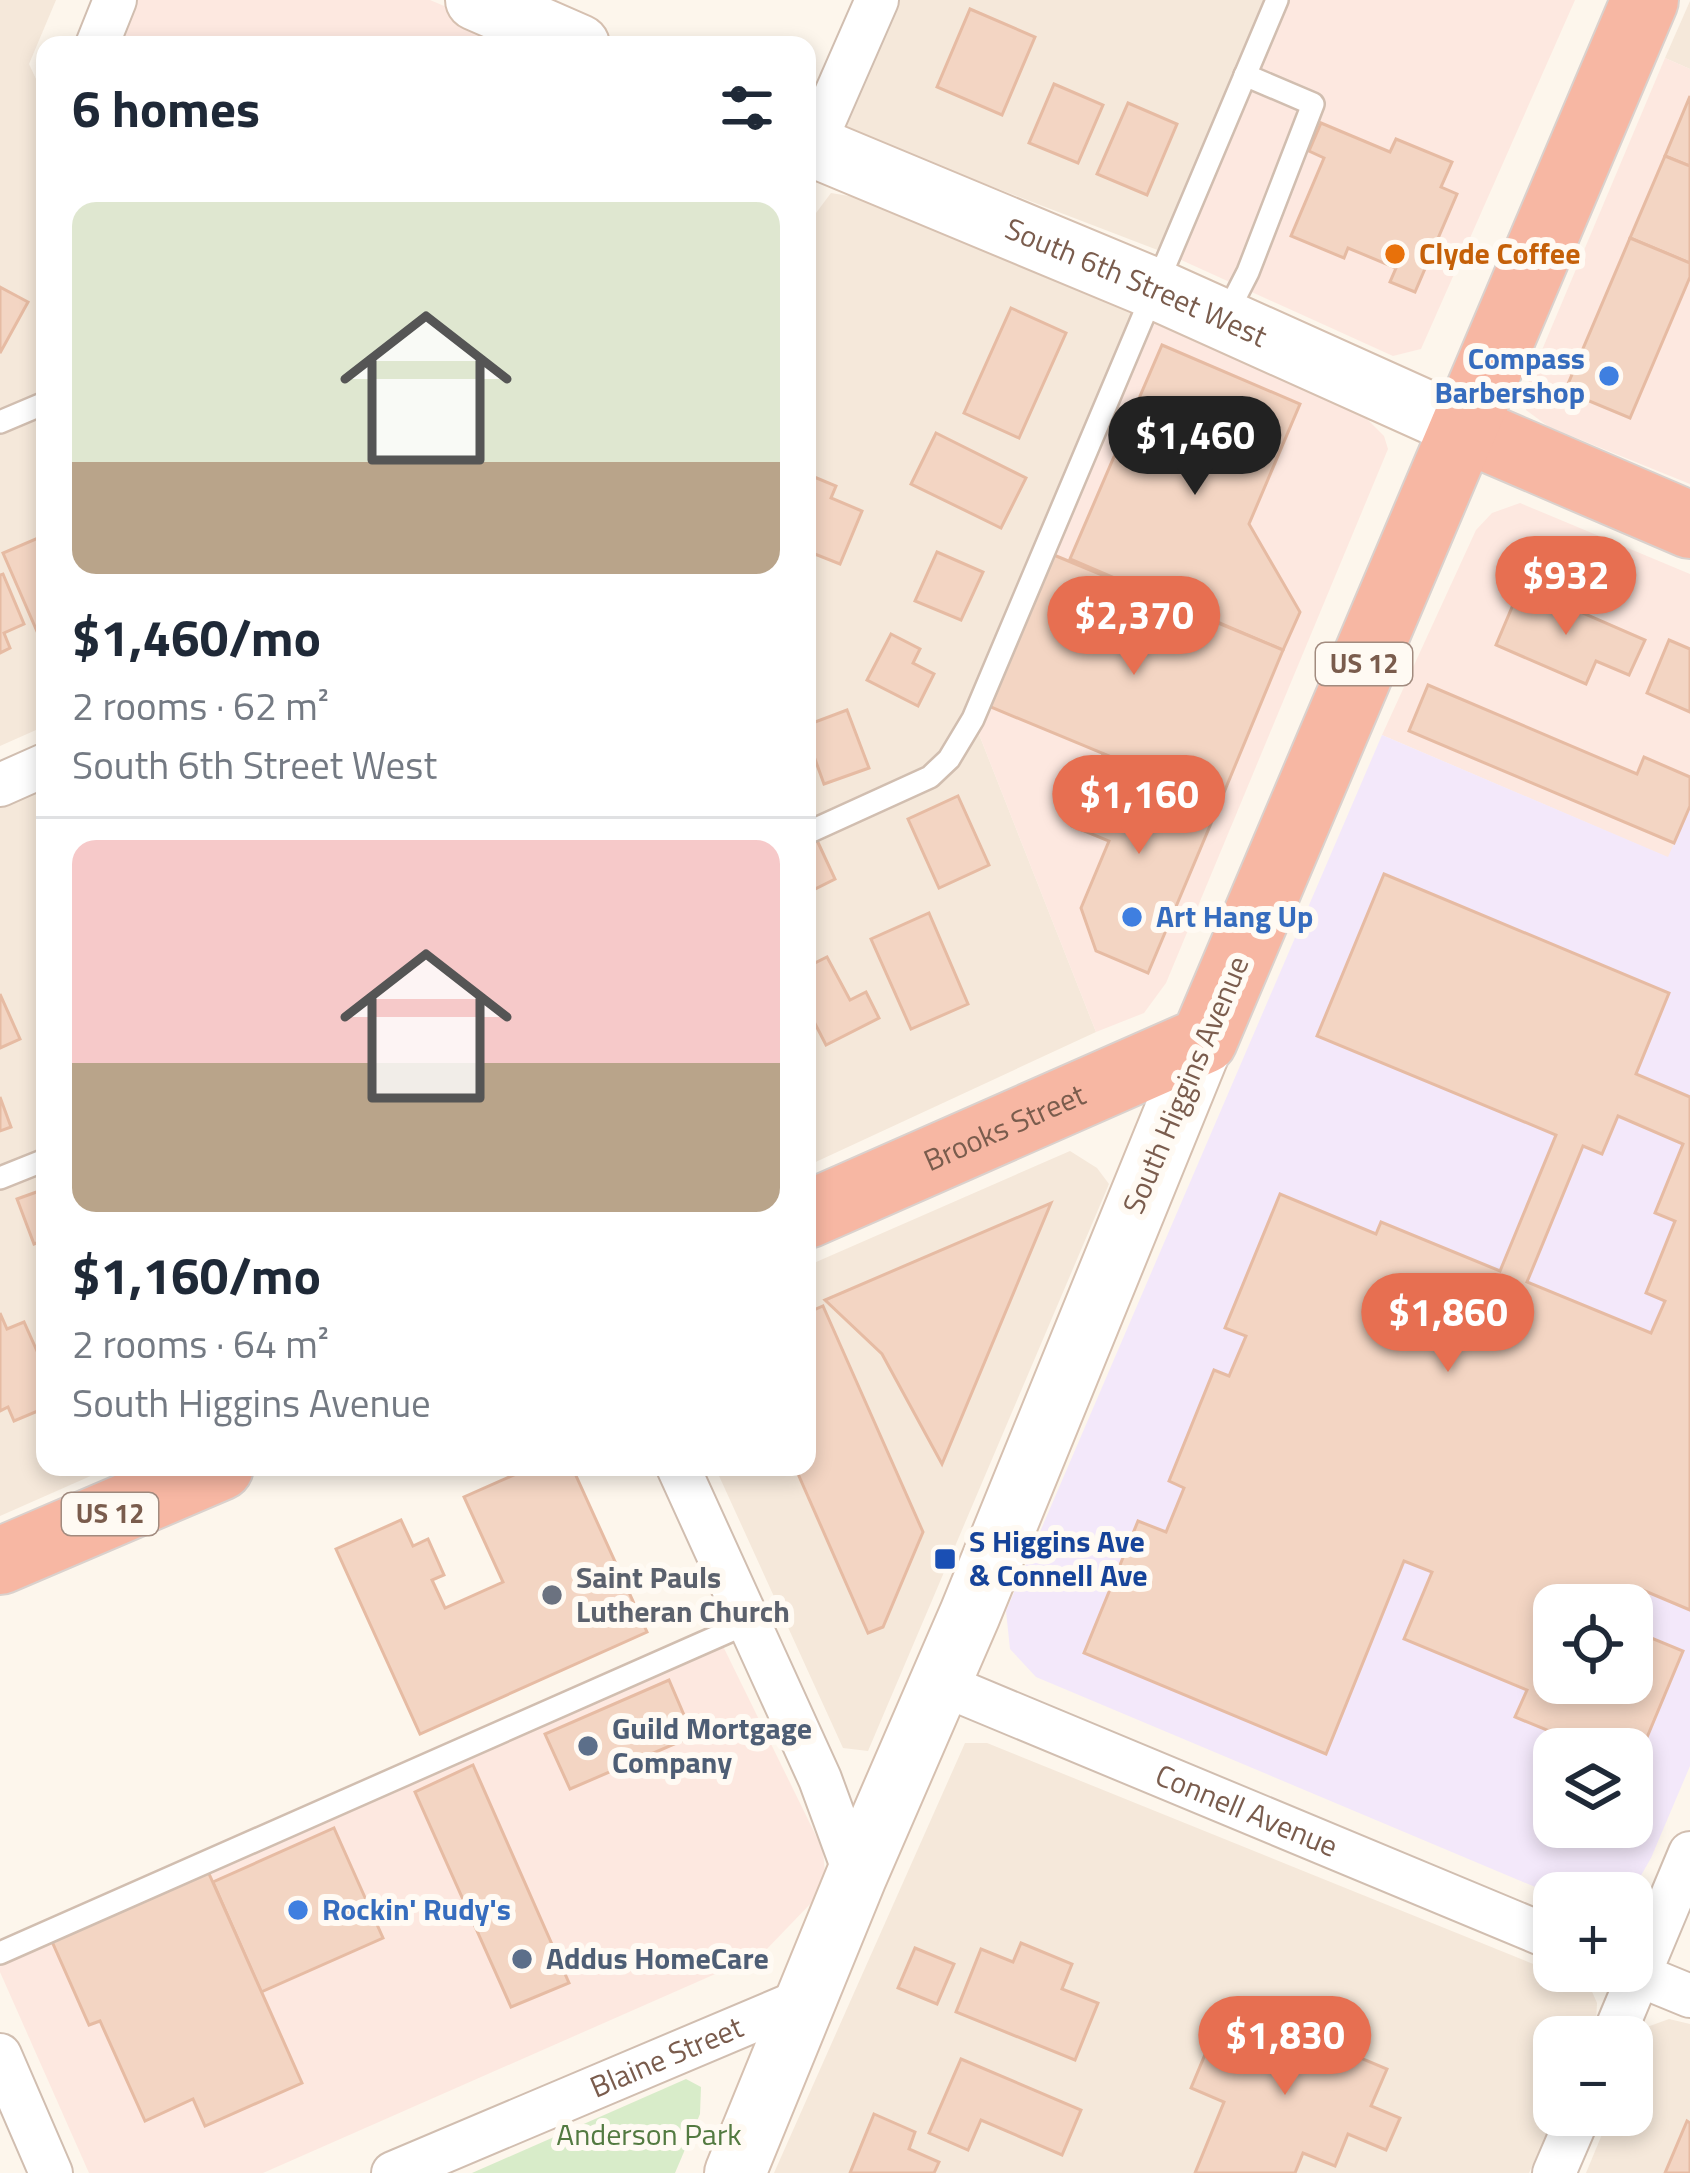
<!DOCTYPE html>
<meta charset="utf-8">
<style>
:root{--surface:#fff;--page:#f2f2f3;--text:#1f2937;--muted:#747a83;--line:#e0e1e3;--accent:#e76f51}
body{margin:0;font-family:"Titillium Web",sans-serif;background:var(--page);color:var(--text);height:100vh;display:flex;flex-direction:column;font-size:45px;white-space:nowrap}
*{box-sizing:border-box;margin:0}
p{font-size:39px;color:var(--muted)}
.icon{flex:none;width:66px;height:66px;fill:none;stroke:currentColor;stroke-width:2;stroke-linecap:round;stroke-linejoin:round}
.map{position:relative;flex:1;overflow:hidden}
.drawer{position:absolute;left:36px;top:36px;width:780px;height:1440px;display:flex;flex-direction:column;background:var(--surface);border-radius:24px;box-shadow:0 6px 18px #0003}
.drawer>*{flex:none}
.buttons{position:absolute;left:1533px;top:1584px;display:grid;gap:24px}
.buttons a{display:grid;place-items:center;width:120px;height:120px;border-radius:24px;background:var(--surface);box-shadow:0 6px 18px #0003;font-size:60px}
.price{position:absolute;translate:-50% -102px;padding:0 27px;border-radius:42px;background:var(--accent);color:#fff;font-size:39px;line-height:78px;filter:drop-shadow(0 3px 6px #0008)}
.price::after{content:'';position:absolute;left:50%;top:72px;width:36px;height:27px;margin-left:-18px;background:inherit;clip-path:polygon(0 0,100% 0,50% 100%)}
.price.selected{background:#222;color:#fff}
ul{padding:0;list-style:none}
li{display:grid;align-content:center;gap:24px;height:636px;padding:0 36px}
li+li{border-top:3px solid var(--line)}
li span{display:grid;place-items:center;height:372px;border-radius:24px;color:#555}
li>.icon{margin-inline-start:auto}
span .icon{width:216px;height:216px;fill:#fffc;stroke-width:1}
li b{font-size:51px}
h2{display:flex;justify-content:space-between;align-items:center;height:144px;padding:0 36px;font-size:51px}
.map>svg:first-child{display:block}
.residential{fill:#f5e8da}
.commercial{fill:#fde8e0}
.education{fill:#f3e8fa;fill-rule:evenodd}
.green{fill:#d8ecc9}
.building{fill:#f3d5c3;stroke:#e6bba3;stroke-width:3;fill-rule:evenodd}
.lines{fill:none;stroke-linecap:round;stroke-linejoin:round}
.lane-casing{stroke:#d1beb0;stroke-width:26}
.street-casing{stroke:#d1beb0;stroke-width:46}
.secondary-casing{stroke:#d6c0b0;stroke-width:64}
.highway-casing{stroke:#dad1cd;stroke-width:70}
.lane{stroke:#fff;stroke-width:21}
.street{stroke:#fff;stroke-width:42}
.secondary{stroke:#fff;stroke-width:60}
.highway{stroke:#f7b7a3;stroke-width:66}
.food-dot{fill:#e8710a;stroke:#fffaf3;stroke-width:4.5}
.shop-dot{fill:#3f7fe0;stroke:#fffaf3;stroke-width:4.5}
.transit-dot{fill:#1a4fb4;stroke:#fffaf3;stroke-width:4.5}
.worship-dot{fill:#6b7280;stroke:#fffaf3;stroke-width:4.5}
.service-dot{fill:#5c6f8a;stroke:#fffaf3;stroke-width:4.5}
.labels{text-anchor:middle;stroke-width:12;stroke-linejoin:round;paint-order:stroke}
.shield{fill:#fffaf3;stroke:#a28b7f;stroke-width:3}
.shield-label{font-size:27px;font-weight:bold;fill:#7a5c4d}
.food-label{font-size:30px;font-weight:bold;fill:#c56008;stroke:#fffaf3;text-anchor:start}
.street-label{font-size:30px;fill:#7a5c4d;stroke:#fffaf3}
.shop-label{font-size:30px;font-weight:bold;fill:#366cbe;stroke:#fffaf3;text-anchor:start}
.transit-label{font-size:30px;font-weight:bold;fill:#164399;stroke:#fffaf3;text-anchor:start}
.worship-label{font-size:30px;font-weight:bold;fill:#5b616d;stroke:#fffaf3;text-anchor:start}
.service-label{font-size:30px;font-weight:bold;fill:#4e5e75;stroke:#fffaf3;text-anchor:start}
.park-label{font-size:30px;fill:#537a41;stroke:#fffaf3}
</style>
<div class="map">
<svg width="1690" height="2173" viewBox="0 0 1690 2173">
<rect width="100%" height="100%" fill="#fdf6ec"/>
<!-- residential -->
<g class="residential">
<path d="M0,0H56L29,64L45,98V726L0,746Z"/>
<path d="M896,0H1277L1168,254L839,128Z"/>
<path d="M1690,1V69L1665,58Z"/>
<path d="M831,193L855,197L1142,316L973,719L1096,1032L807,1166V225Z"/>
<path d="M45,787V1467H111L0,1516V807Z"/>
<path d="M1070,1151L1097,1168L1109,1184L868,1751L843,1748L715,1467H807V1266Z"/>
<path d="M965,1743H987L1590,1987L1597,2003L1596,2023L1589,2037H1554L1555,2115L1529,2173H774Z"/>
<path d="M1669,2019L1690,2024V2173H1586L1610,2115H1632V2063L1647,2027Z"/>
</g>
<!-- commercial -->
<g class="commercial">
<path d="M132,0H430L537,45H112Z"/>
<path d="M1277,0H1575L1421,349L1393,356L1168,254Z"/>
<path d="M1665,58L1690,69V484L1549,427L1526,410V388Z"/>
<path d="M1142,316L1365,417L1384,436L1388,449L1166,983L1144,1013L1096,1032L973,719Z"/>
<path d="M1520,503L1690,574V808L1669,858L1382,735L1476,530L1492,513Z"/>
<path d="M718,1636L823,1850L825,1874L815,1899L763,1953L263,2173H89L0,1972V1953Z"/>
</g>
<!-- education -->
<path class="education" d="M1382,735L1668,857L1690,808V1766L1651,1858L1631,1893L1554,1895L1036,1677L1010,1649L1006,1611ZM1554,1605H1632V1683H1554ZM1554,1749H1632V1827H1554Z"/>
<!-- green -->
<path class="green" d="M686,2079L701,2087L700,2114L675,2173H472Z"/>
<!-- building -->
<g class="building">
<path d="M970,9L1035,37L1002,115L937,87Z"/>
<path d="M1054,84L1103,105L1078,163L1029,143Z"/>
<path d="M1690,96V166L1665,156Z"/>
<path d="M1128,103L1177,124L1147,195L1097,174Z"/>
<path d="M1321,123L1390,152L1396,139L1452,162L1441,187L1457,194L1415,292L1390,282L1396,268L1348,248L1344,258L1291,236L1324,158L1309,151Z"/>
<path d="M1665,156L1690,166V263L1630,238Z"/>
<path d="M1630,238L1690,263V277L1630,418L1565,391Z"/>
<path d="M0,287L28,302L0,353Z"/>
<path d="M1011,308L1066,333L1019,438L964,413Z"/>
<path d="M1162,345L1300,404L1249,524L1300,612L1283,650L1070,559Z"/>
<path d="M936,433L1026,478L1001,528L911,484Z"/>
<path d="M807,474L836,486L831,498L862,511L840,564L807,551Z"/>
<path d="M45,535V633L39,636L3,553Z"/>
<path d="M937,552L983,572L961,620L915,601Z"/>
<path d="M1049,553L1283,650L1220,802L986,705Z"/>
<path d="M3,574L24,624L4,633L10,648L0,653V575Z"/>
<path d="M1521,586L1645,640L1629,675L1596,661L1586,684L1496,645Z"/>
<path d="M891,634L920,649L913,663L934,674L918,706L867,680Z"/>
<path d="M1669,640L1690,649V712L1647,693Z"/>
<path d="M1428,685L1637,774L1644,757L1690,777V806L1674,843L1409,731Z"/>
<path d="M847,710L869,768L824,784L807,737V725Z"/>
<path d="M1103,754L1220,802L1148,973L1096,951L1081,908L1109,841L1072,826Z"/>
<path d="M958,796L989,865L939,888L908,819Z"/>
<path d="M815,836L835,879L807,893V840Z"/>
<path d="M1384,874L1669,993L1636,1074L1690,1097V1610L1638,1588L1631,1605H1554V1683H1632V1630L1683,1651L1635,1766L1632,1749H1593L1515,1717L1527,1690L1404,1639L1432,1572L1404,1561L1326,1754L1084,1653L1138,1521L1166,1532L1184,1488L1169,1481L1214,1370L1229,1376L1246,1336L1225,1328L1280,1194L1376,1234L1381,1222L1500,1271L1556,1135L1317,1036ZM1618,1116L1683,1144L1655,1213L1675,1221L1646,1293L1665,1301L1651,1333L1527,1282L1583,1146L1602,1154Z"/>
<path d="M929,913L968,1004L911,1029L871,939Z"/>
<path d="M827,957L850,1000L866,992L879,1018L826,1045L807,1008V967Z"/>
<path d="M0,994L20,1039L0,1048Z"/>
<path d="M0,1097L11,1127L0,1131Z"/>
<path d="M45,1189V1240L34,1244L17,1199Z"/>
<path d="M1051,1203L942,1464L882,1354L825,1300Z"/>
<path d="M823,1306L923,1532L883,1627L868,1633L795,1467H807V1313Z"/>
<path d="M0,1313L7,1329L24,1322L45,1369V1408L14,1421L8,1407L0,1411Z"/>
<path d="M532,1467H572L647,1632L420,1734L336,1549L401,1520L413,1546L428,1539L444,1575L432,1580L445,1608L503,1582L464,1497Z"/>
<path d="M669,1680L693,1736L570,1789L545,1734Z"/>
<path d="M473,1765L569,1983L511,2007L415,1792Z"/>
<path d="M334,1828L383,1938L261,1992L213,1882Z"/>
<path d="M206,1867L302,2083L205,2126L193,2099L145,2121L100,2021L89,2025L50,1937Z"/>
<path d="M1021,1943L1072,1964L1062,1989L1098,2003L1075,2060L956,2012L981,1949L1013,1962Z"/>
<path d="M915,1948L954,1964L937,2004L898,1988Z"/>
<path d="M1227,2002L1387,2069L1371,2106L1400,2118L1386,2150L1348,2134L1335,2166L1303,2153L1295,2173H1195L1224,2102L1191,2088Z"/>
<path d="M961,2059L1081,2110L1062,2155L981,2120L968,2150L929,2133Z"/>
<path d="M874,2114L915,2132L909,2149L939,2162L934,2173H850Z"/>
<path d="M1687,2121L1690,2123V2173H1665Z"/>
</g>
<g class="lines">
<defs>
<g id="lane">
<path d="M1225,317L1248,272L1313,104L1245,75"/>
<path d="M0,422L45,403"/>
<path d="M807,833L930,777L949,759L973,719L1277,0"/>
<path d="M0,1178L45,1160"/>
<path d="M0,1953L748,1623"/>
</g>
<g id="street">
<path d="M97,45L115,0"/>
<path d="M807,160L877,0"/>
<path d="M0,785L45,765"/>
<path d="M678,1467L820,1779L856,1877"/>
<path id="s1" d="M939,1683L1554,1939"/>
<path d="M1629,1971L1690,1996"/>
<path d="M1613,2037L1690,1853"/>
<path d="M0,2055L51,2173"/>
<path id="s2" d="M393,2173L807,1998"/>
<path d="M1554,2173L1579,2115"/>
</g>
<g id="secondary">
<path d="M476,0L579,45"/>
<path id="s3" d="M807,144L1153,288L1464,428"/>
<path d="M735,2173L856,1877L970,1614L1204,1040"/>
</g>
<g id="highway">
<path d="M1464,428L1690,525"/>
<path id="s4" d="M807,1215L1204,1040L1645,0"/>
<path d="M0,1561L220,1467"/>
</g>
</defs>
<!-- lane casing -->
<use href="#lane" class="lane-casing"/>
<!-- street casing -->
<use href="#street" class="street-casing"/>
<!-- secondary casing -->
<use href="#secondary" class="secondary-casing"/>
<!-- highway casing -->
<use href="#highway" class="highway-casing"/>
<!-- lane -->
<use href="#lane" class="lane"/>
<!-- street -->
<use href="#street" class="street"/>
<!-- secondary -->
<use href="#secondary" class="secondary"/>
<!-- highway -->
<use href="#highway" class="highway"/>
</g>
<!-- markers -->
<circle class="food-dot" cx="1395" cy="254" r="12"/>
<g class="shop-dot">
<circle cx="1609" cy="376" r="12"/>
<circle cx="1132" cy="917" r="12"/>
<circle cx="298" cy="1910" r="12"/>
</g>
<rect class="transit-dot" x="933" y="1547" width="24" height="24" rx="6"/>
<circle class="worship-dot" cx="552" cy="1595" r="12"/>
<g class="service-dot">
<circle cx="588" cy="1746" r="12"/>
<circle cx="522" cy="1959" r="12"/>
</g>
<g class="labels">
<!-- shield labels -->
<g class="shield">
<rect x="1316" y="643" width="96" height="42" rx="9"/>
<rect x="62" y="1493" width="96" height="42" rx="9"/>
</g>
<g class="shield-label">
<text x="1364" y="673">US 12</text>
<text x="110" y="1523">US 12</text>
</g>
<!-- food labels -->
<g class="food-label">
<text x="1419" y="264">Clyde Coffee</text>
</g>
<!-- street labels -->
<g class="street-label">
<text dy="10" stroke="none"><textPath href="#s3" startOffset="357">South 6th Street West</textPath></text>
<text transform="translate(1186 1085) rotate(-67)" y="10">South Higgins Avenue</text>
<text dy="10" stroke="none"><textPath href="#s4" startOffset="216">Brooks Street</textPath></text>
<text dy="10" stroke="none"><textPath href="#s1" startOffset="333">Connell Avenue</textPath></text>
<text dy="10" stroke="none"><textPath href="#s2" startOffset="297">Blaine Street</textPath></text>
</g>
<!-- shop labels -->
<g class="shop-label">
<text x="1585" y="369" text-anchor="end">Compass<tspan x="1585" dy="34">Barbershop</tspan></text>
<text x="1156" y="927">Art Hang Up</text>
<text x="322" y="1920">Rockin' Rudy's</text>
</g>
<!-- transit labels -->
<g class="transit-label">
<text x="969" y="1552">S Higgins Ave<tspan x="969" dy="34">&amp; Connell Ave</tspan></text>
</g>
<!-- worship labels -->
<g class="worship-label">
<text x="576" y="1588">Saint Pauls<tspan x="576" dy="34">Lutheran Church</tspan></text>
</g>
<!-- service labels -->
<g class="service-label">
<text x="612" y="1739">Guild Mortgage<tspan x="612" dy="34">Company</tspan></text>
<text x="546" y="1969">Addus HomeCare</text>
</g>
<!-- park labels -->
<g class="park-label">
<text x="649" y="2145">Anderson Park</text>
</g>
</g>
</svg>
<div class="buttons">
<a><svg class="icon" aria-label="locate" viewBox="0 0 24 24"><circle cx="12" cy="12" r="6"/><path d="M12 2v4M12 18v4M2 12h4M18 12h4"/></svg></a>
<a><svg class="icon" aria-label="layers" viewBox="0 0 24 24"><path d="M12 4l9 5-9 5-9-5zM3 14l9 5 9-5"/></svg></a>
<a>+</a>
<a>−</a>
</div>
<b class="price selected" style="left:1195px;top:498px">$1,460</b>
<b class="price" style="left:1566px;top:638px">$932</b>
<b class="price" style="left:1134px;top:678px">$2,370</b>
<b class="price" style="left:1139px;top:857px">$1,160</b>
<b class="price" style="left:1448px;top:1375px">$1,860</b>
<b class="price" style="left:1285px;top:2098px">$1,830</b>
<section class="drawer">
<h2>6 homes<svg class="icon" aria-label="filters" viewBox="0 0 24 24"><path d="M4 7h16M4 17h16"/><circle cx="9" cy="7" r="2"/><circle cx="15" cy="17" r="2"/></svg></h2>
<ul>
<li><span style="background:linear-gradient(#dfe7d0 70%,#b9a48a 0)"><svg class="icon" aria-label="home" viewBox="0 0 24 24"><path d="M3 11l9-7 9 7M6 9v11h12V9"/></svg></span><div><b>$1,460/mo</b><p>2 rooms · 62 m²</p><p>South 6th Street West</p></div></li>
<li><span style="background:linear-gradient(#f6c9c9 60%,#b9a48a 0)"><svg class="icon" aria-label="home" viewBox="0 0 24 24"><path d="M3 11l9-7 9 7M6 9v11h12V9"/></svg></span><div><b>$1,160/mo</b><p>2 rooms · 64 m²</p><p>South Higgins Avenue</p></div></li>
</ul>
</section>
</div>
